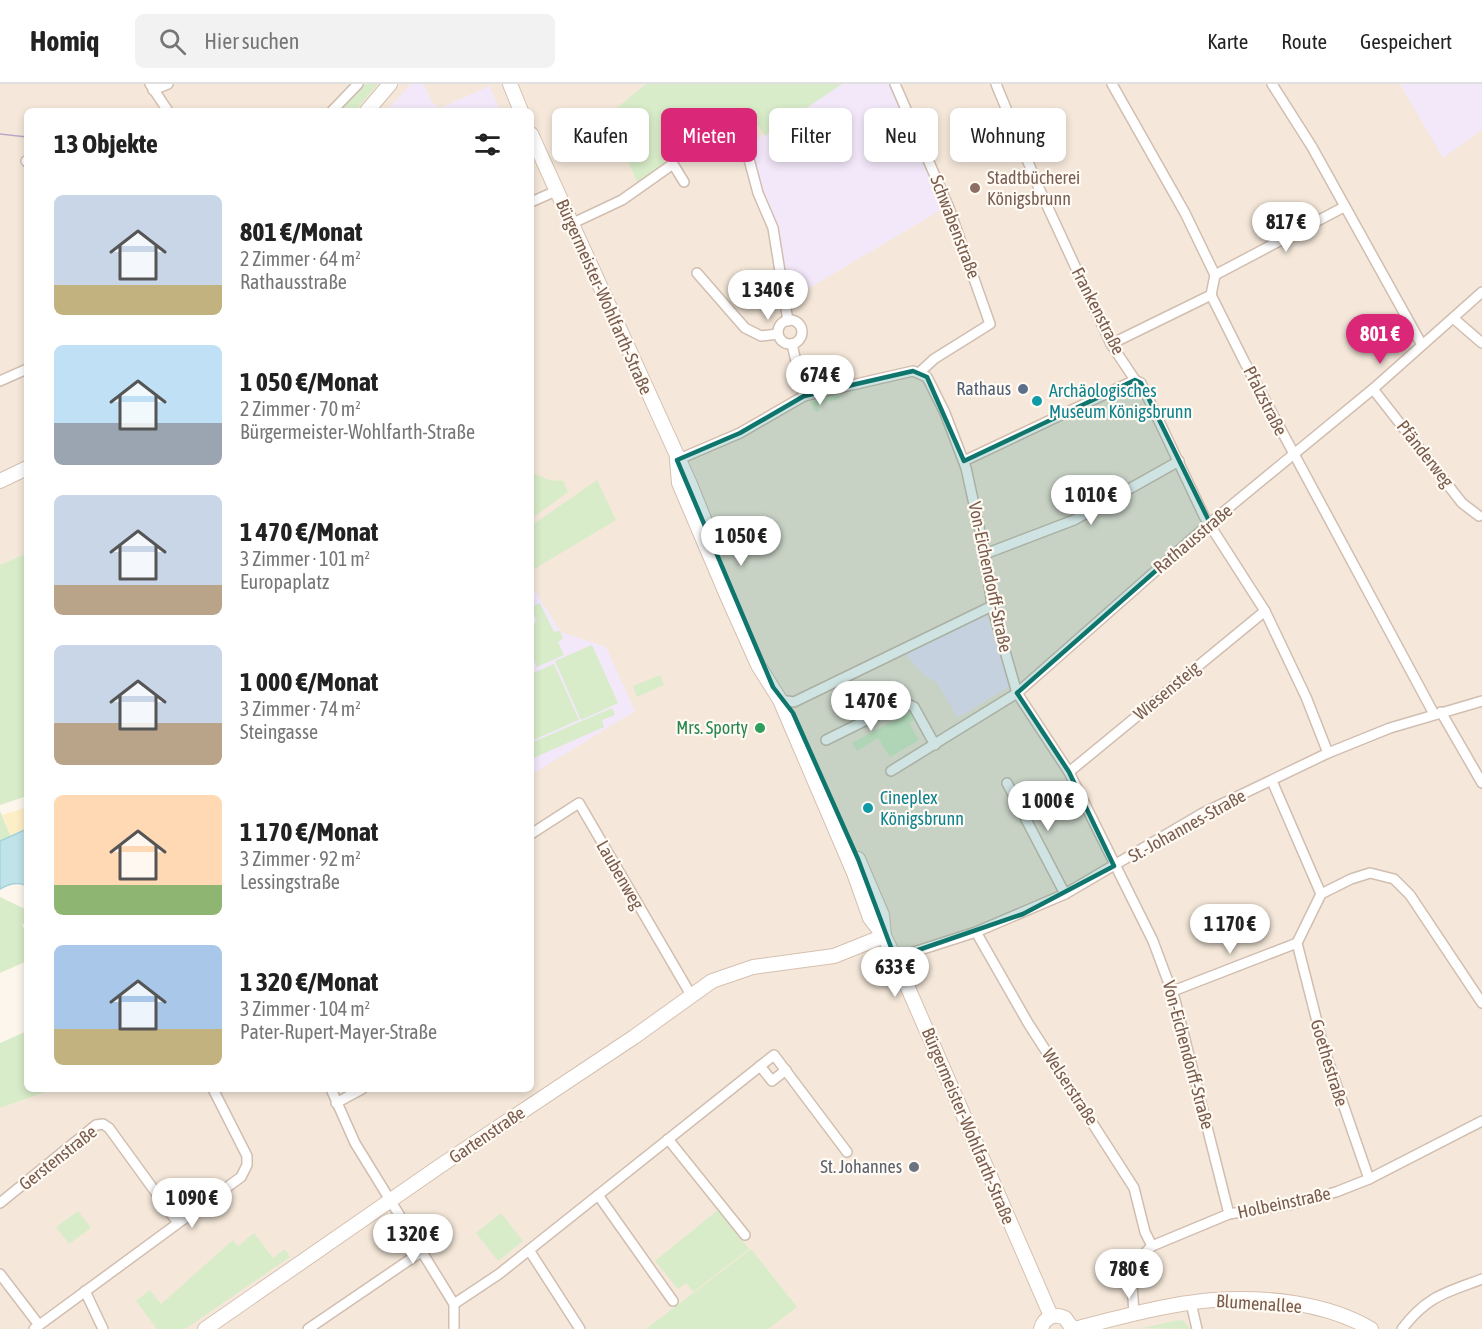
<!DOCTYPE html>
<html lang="de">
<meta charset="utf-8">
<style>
:root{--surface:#fff;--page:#f2f2f2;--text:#222;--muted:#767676;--line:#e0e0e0;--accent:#db2777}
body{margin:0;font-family:"Asap Condensed",sans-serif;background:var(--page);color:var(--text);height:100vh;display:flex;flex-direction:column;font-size:22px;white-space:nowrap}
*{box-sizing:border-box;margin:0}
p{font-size:20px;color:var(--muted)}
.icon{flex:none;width:33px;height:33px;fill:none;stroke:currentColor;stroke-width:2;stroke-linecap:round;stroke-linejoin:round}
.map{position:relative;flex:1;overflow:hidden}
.panel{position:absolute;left:24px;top:24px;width:510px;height:984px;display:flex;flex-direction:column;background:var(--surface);border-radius:9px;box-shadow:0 3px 9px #0003}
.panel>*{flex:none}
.guide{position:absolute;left:552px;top:24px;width:570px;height:54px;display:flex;gap:12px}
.price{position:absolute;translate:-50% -51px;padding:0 14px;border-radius:21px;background:#fff;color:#222;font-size:20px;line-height:39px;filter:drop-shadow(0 2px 3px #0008)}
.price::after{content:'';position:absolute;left:50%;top:36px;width:18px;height:14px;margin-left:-9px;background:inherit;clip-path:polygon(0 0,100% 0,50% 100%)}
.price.on{background:var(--accent);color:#fff}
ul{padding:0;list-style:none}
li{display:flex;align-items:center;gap:18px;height:150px;padding:0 30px}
li span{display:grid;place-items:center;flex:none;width:168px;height:120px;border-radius:9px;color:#555}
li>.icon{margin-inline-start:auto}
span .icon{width:72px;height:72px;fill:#fffc;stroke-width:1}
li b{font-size:26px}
h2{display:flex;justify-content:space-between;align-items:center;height:72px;padding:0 30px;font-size:26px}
.pill{padding:0 21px;border-radius:9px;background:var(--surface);box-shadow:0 3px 9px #0003;font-size:21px;line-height:54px}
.pill.on{background:var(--accent);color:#fff}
header{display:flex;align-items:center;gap:36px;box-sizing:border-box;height:84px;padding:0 30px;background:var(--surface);border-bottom:2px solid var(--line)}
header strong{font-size:28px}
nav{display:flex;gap:33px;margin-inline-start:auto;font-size:21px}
.search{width:420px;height:54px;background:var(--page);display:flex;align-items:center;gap:15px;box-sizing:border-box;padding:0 21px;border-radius:9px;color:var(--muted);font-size:22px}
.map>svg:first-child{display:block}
.residential{fill:#f5e8da}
.education{fill:#f3e8fa}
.green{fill:#d8ecc9}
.sand{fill:#fcefc7}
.water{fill:#bfe3e8;stroke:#a5d3da;stroke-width:1.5}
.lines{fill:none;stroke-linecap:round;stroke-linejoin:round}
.street-casing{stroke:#d1beb0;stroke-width:12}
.secondary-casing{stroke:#d6c0b0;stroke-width:16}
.street{stroke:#fff;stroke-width:9}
.secondary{stroke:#fff;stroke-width:14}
.tram{stroke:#b9a8c9;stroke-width:1.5}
.marked{fill:#0f766e;fill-opacity:0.2;stroke:#0f766e;stroke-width:4.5;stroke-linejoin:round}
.education-dot{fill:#8d6e63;stroke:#fffaf3;stroke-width:2}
.service-dot{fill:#5c6f8a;stroke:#fffaf3;stroke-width:2}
.culture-dot{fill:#0f9aa8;stroke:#fffaf3;stroke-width:2}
.leisure-dot{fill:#2e9e5b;stroke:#fffaf3;stroke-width:2}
.worship-dot{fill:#6b7280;stroke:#fffaf3;stroke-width:2}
.labels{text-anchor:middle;stroke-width:4.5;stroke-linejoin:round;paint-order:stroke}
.education-label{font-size:18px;fill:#785e54;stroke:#fffaf3;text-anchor:start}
.street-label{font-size:18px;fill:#7a5c4d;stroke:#fffaf3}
.service-label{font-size:18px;fill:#4e5e75;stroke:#fffaf3;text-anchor:end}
.culture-label{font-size:18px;fill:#0d838f;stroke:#fffaf3;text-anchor:start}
.leisure-label{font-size:18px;fill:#27864d;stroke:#fffaf3;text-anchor:end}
.worship-label{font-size:18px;fill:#5b616d;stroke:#fffaf3;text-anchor:end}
</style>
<header>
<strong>Homiq</strong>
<div class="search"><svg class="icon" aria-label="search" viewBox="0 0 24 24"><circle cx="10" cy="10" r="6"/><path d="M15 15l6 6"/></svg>Hier suchen</div>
<nav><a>Karte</a><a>Route</a><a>Gespeichert</a></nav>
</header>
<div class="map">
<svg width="1482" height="1245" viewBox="0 0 1482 1245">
<rect width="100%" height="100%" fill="#fdf6ec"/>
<!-- residential -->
<path class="residential" d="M0,0H1482V1245H0V1024L54,1005H531V27H27V469L0,481Z"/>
<!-- education -->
<g class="education">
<path d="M411,0H424L433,21L436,20L438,25L490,2L500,27H386Z"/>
<path d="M842,0H890L946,123L789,216L749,60Z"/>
<path d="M1400,0H1482V46L1443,74Z"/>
<path d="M531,504L534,505L561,548L606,563L635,627L531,691Z"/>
<path d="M986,529L1010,602L958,634L936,598L924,591L904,569Z"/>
</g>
<!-- green -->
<g class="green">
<path d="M365,0H378L355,27H337Z"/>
<path d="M646,0H842L765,52L747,26L639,102L626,73L620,71L607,57L617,47L606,33Z"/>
<path d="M838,311L840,314L830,318L828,316L817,322L819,327L816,328L810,318Z"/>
<path d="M531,388L549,396L563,397L568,408L531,435Z"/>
<path d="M597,396L616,436L531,487V442Z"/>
<path d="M27,469V712L0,721V481Z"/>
<path d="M540,519L554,548L560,547L563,554L558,558L564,571L537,583L531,568V541L537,538L531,523Z"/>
<path d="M592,561L618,619L581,636L555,577Z"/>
<path d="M554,580L579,636L531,657V590Z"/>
<path d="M660,591L664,601L637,613L633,602Z"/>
<path d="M901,623L911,627L916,635L909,639L919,656L890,673L878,654L857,667L852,659L908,629Z"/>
<path d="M612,624L615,631L602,636L604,643L531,675V659Z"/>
<path d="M0,727L11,753L0,757Z"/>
<path d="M0,813L27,826V841L22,840L27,852V877L0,889Z"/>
<path d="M27,947V1005H54L0,1024V959Z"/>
<path d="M718,1126L749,1165L693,1208L686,1199L678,1205L655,1177Z"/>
<path d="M78,1127L91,1144L69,1160L56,1143Z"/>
<path d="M501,1129L523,1157L498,1177L476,1149Z"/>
<path d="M254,1149L273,1174L285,1165L290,1173L185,1245H157L136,1217L150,1206L161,1220L233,1156L238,1162Z"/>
<path d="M751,1165L797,1223L768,1245H646Z"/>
<path d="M1179,1236L1184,1237L1190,1245L1142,1244Z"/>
</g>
<!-- sand -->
<path class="sand" d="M27,723V745L11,753L2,731Z"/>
<!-- water -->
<path class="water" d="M27,745V802C18,797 9,800 0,805V757Z"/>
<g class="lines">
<defs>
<g id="street">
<path d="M150,0L168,27"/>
<path d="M895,0L949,124L990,240L934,275L920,288"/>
<path d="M996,0L1038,102L1111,260L1135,296L1141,299L1204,432L1265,527L1306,613L1328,669"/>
<path d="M1112,0L1185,129L1215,191L1211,211L1244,277L1434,630"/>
<path d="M1272,0L1312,63L1422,261"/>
<path d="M153,6L168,0"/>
<path d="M332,27L358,0"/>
<path d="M738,34L758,109L773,144L788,237"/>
<path d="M26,77L27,78"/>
<path d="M531,118L556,107"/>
<path d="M571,140L622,116L673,80L684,98"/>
<path d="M697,189L745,244L761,252L778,250"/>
<path d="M1215,191L1344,123"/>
<path d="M1453,234L1482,259"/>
<circle cx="790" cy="248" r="12"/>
<path d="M792,260L804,312"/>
<path d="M1111,260L1211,211"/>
<path d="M0,297L27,285"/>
<path d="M1373,305L1462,419L1479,432"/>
<path d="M677,376L740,349L804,312L913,287L927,293L945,329L966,384L985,470L992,522L1017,609L1069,688L1153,857L1175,916L1229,1130"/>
<path d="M964,377L1135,296"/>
<path d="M985,470L1074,436L1179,377"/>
<path d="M780,616L794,618L992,522"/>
<path d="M1441,628L1482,699"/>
<path d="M826,656L903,618L914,623L935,661"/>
<path d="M891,687L1017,609L1210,439L1373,305L1482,208"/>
<path d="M1069,688L1265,527"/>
<path d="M1272,697L1321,810L1297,859"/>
<path d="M1007,699L1065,810"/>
<path d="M531,750L579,719L691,911"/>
<path d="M1321,810L1351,795L1370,789L1394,795L1410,811L1482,919"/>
<path d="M976,848L1028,939L1134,1104L1145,1148L1152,1162"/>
<path d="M1297,859L1324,965L1369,1095"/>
<path d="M895,874L976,848L1065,810L1203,729L1328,669L1390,644L1482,617"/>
<path d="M1173,907L1297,859"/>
<path d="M760,982L772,997L786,986"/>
<path d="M331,1005L355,1059L454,1220V1245"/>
<path d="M336,1019L362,1005"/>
<path d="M668,1055L745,1151"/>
<path d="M598,1111L673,1217"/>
<path d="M0,1119L96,1041L103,1040L109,1044L178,1139"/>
<path d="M529,1166L580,1245"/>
<path d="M0,1190L39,1241"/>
<path d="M85,1207L103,1245"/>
<path d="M1191,1219L1197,1245"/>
<path d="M454,1220L499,1190L774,971L847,1068"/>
<path d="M1134,1231L1132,1198L1139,1175L1152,1162L1229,1130L1292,1120L1336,1108L1369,1095L1482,1037"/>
<path d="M34,1245L241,1093L247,1081V1072L213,1005"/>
<path d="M308,1245L421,1168"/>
<path d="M1402,1245C1427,1212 1445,1209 1482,1195"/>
</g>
<g id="secondary">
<path d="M510,0L521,27"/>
<path d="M367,27L390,0"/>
<path d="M531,50L690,400L710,450"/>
<path d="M677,376L679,399L728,514L758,581L780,616L854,789L870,834L884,852L895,874L1051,1232"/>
<path d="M0,397L27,384"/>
<path d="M858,775L882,831L884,852"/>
<path d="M205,1245L440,1082L634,953L712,897L753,883L834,872L884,852"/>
<path d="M1041,1245C1044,1233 1054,1229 1065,1234L1073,1245"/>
<path d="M1074,1245C1116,1234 1171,1219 1214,1216C1264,1212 1327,1219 1371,1245"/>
</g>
</defs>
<!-- street casing -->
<use href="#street" class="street-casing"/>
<!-- secondary casing -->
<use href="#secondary" class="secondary-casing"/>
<!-- street -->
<use href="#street" class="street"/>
<!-- secondary -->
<use href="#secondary" class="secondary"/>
<!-- tram -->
<path class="tram" d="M0,50L27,53"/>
</g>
<!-- marked area -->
<path class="marked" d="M913,287L927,293L964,377L1135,296L1141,299L1210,439L1017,609L1069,688L1114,782L1023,830L895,874L858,775L793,629L773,603L677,376L740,349L804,312Z"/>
<!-- markers -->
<circle class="education-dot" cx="975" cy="104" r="6"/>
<circle class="service-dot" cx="1023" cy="305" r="6"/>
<g class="culture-dot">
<circle cx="1037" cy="317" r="6"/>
<circle cx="868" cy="724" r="6"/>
</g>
<circle class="leisure-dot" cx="760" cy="644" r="6"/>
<circle class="worship-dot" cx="914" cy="1083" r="6"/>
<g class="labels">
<!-- education labels -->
<g class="education-label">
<text x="987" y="100">Stadtbücherei<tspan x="987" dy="21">Königsbrunn</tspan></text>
</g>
<!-- street labels -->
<g class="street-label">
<text transform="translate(955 143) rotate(69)" y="6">Schwabenstraße</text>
<text transform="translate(604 213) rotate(66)" y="6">Bürgermeister-Wohlfarth-Straße</text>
<text transform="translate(1098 227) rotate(63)" y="6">Frankenstraße</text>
<text transform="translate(1265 317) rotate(63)" y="6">Pfalzstraße</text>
<text transform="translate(1425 370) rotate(52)" y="6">Pfänderweg</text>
<text transform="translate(1193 455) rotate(-40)" y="6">Rathausstraße</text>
<text transform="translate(990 493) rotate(78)" y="6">Von-Eichendorff-Straße</text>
<text transform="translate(1167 607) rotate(-40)" y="6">Wiesensteig</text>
<text transform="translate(1187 742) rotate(-29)" y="6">St.-Johannes-Straße</text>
<text transform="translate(620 791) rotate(60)" y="6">Laubenweg</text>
<text transform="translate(1188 971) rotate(75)" y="6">Von-Eichendorff-Straße</text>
<text transform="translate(1329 979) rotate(73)" y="6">Goethestraße</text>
<text transform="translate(1070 1003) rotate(57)" y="6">Welserstraße</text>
<text transform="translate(968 1042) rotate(67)" y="6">Bürgermeister-Wohlfarth-Straße</text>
<text transform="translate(487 1051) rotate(-34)" y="6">Gartenstraße</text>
<text transform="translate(58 1074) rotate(-38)" y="6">Gerstenstraße</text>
<text transform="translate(1284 1119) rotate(-12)" y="6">Holbeinstraße</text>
<text transform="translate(1259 1220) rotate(4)" y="6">Blumenallee</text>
</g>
<!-- service labels -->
<g class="service-label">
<text x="1011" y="311">Rathaus</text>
</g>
<!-- culture labels -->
<g class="culture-label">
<text x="1049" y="313">Archäologisches<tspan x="1049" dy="21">Museum Königsbrunn</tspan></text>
<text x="880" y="720">Cineplex<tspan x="880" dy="21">Königsbrunn</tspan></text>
</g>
<!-- leisure labels -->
<g class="leisure-label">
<text x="748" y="650">Mrs. Sporty</text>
</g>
<!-- worship labels -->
<g class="worship-label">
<text x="902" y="1089">St. Johannes</text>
</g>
</g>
</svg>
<b class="price" style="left:1286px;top:169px">817 €</b>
<b class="price" style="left:768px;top:237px">1 340 €</b>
<b class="price on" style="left:1380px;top:281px">801 €</b>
<b class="price" style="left:820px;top:322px">674 €</b>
<b class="price" style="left:1091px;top:442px">1 010 €</b>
<b class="price" style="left:741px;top:483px">1 050 €</b>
<b class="price" style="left:871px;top:648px">1 470 €</b>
<b class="price" style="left:1048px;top:748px">1 000 €</b>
<b class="price" style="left:1230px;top:871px">1 170 €</b>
<b class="price" style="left:895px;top:914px">633 €</b>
<b class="price" style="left:192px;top:1145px">1 090 €</b>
<b class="price" style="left:413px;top:1181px">1 320 €</b>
<b class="price" style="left:1129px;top:1216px">780 €</b>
<div class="guide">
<a class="pill">Kaufen</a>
<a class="pill on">Mieten</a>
<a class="pill">Filter</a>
<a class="pill">Neu</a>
<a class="pill">Wohnung</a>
</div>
<section class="panel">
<h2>13 Objekte<svg class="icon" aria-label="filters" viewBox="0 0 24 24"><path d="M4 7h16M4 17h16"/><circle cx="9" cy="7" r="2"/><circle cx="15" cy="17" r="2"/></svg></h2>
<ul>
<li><span style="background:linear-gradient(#c9d6e8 75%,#c2b280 0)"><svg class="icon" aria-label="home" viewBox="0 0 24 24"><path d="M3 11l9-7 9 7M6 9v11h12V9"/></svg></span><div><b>801 €/Monat</b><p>2 Zimmer · 64 m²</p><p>Rathausstraße</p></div></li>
<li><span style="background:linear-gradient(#bfe0f5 65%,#9aa5b1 0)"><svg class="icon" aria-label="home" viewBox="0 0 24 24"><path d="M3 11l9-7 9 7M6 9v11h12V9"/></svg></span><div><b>1 050 €/Monat</b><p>2 Zimmer · 70 m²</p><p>Bürgermeister-Wohlfarth-Straße</p></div></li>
<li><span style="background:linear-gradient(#c9d6e8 75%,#b9a48a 0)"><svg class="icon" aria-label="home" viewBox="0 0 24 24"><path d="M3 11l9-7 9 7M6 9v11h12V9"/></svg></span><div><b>1 470 €/Monat</b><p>3 Zimmer · 101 m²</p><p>Europaplatz</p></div></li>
<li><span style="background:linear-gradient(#c9d6e8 65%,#b9a48a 0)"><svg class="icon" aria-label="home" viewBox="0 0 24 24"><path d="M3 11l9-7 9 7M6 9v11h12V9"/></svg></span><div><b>1 000 €/Monat</b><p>3 Zimmer · 74 m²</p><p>Steingasse</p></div></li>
<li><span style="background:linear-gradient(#ffd9b3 75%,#8fb573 0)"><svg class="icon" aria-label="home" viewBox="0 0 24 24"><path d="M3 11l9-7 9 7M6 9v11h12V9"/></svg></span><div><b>1 170 €/Monat</b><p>3 Zimmer · 92 m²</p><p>Lessingstraße</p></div></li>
<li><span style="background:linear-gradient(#a9c7e8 70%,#c2b280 0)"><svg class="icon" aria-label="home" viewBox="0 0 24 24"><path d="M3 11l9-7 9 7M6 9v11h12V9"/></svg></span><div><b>1 320 €/Monat</b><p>3 Zimmer · 104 m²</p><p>Pater-Rupert-Mayer-Straße</p></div></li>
</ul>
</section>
</div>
